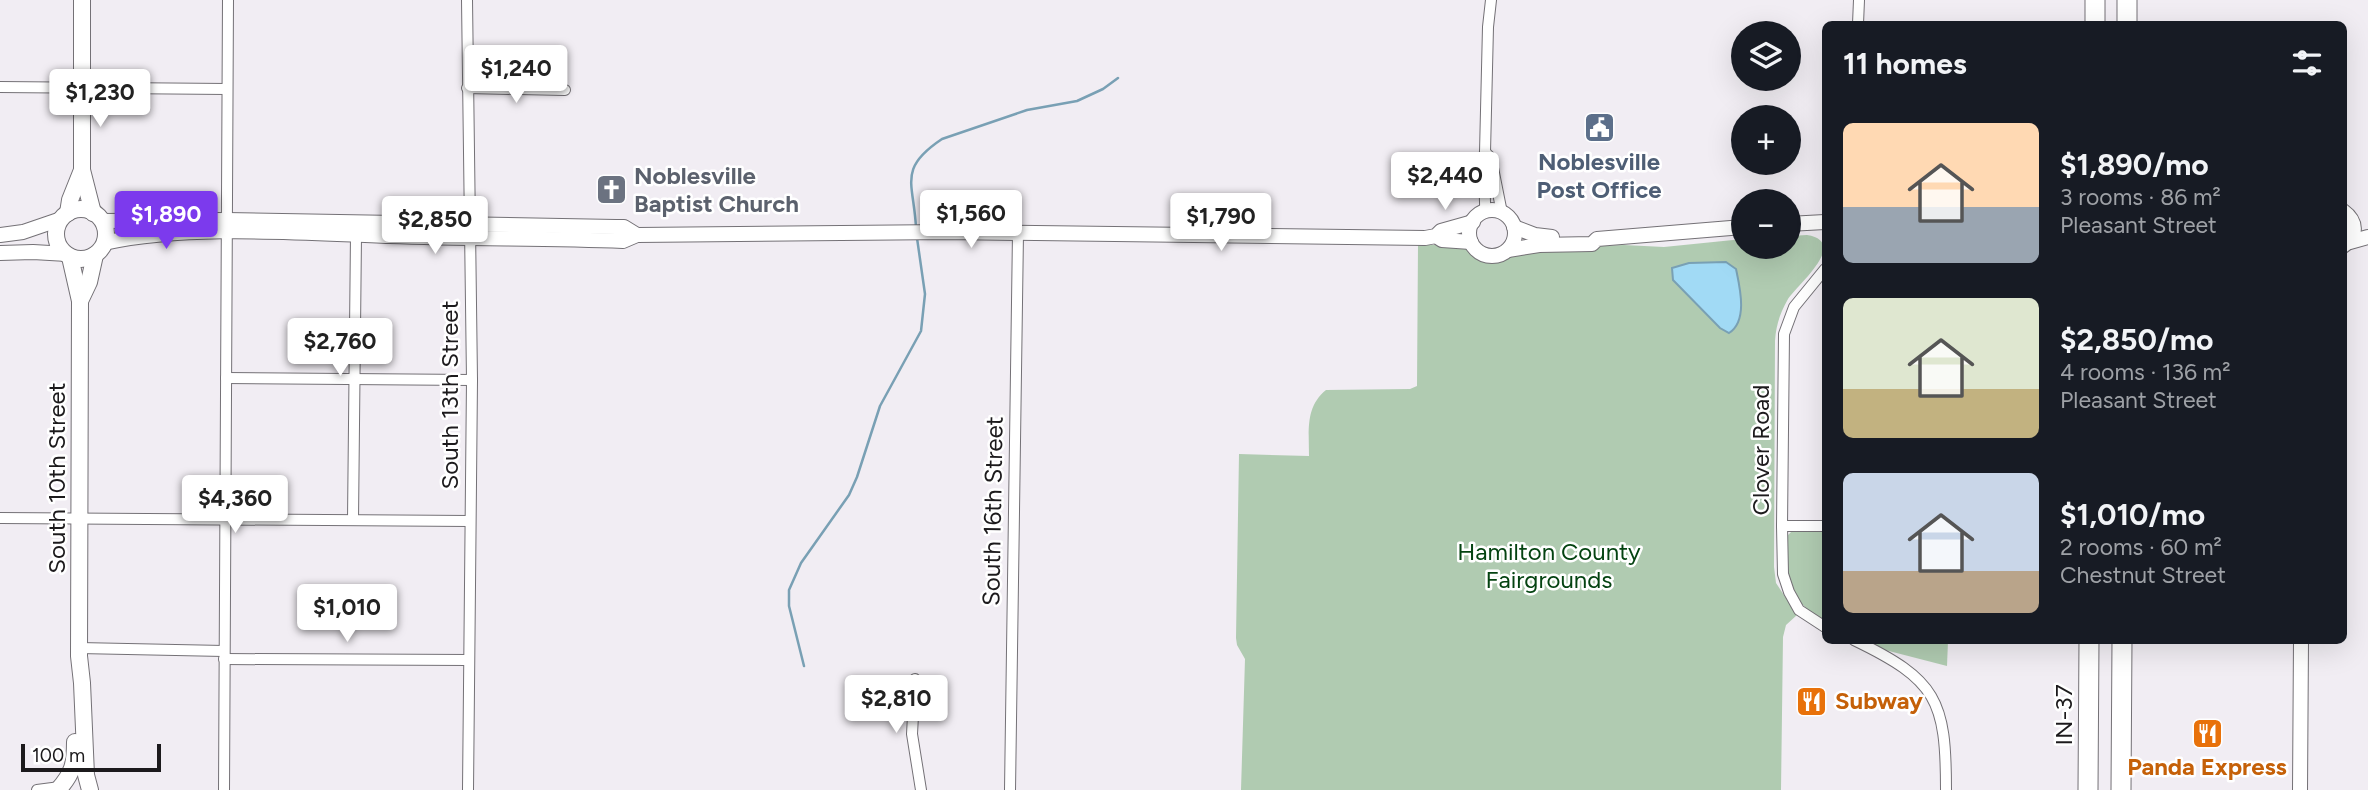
<!DOCTYPE html>
<meta charset="utf-8">
<style>
:root{--surface:#171b24;--page:#242831;--text:#f1f3f6;--muted:#9ea1a6;--accent:#7c3aed}
body{margin:0;font-family:Figtree,sans-serif;background:var(--page);color:var(--text);height:100vh;display:flex;flex-direction:column;font-size:26px;white-space:nowrap}
*{box-sizing:border-box;margin:0}
p{font-size:23px;color:var(--muted)}
.icon{flex:none;width:38px;height:38px;fill:none;stroke:currentColor;stroke-width:2;stroke-linecap:round;stroke-linejoin:round}
.map{position:relative;flex:1;overflow:hidden}
.panel{position:absolute;left:1822px;top:21px;width:525px;height:623px;display:flex;flex-direction:column;background:var(--surface);border-radius:10px;box-shadow:0 7px 28px #0002}
.panel>*{flex:none}
.controls{position:absolute;left:1731px;top:21px;display:grid;gap:14px}
.controls a{display:grid;place-items:center;width:70px;height:70px;border-radius:50%;background:var(--surface);box-shadow:0 7px 28px #0002;font-size:35px}
.scale{position:absolute;left:21px;bottom:18px;width:140px;box-sizing:border-box;padding-left:7px;border:4px solid #1c1a1c;border-top:0;font-size:19px;line-height:24px;white-space:nowrap;color:#1c1a1c;-webkit-text-stroke:5px #fff;paint-order:stroke}
.price{position:absolute;translate:-50% -60px;padding:0 16px;border-radius:7px;background:#fff;color:#222;font-size:23px;line-height:46px;filter:drop-shadow(0 2px 4px #0008)}
.price::after{content:'';position:absolute;left:50%;top:42px;width:21px;height:16px;margin-left:-10px;background:inherit;clip-path:polygon(0 0,100% 0,50% 100%)}
.price.on{background:var(--accent);color:#fff}
ul{padding:0;list-style:none}
li{display:flex;align-items:center;gap:21px;height:175px;padding:0 21px}
li span{display:grid;place-items:center;flex:none;width:196px;height:140px;border-radius:10px;color:#555}
li>.icon{margin-inline-start:auto}
span .icon{width:84px;height:84px;fill:#fffc;stroke-width:1}
li b{font-size:30px}
h2{display:flex;justify-content:space-between;align-items:center;height:84px;padding:0 21px;font-size:30px}
.map>svg:first-child{display:block}
.green{fill:#b0cbb1}
.water{fill:#a1daf5;stroke:#79a0b4;stroke-width:2}
.lines{fill:none;stroke-linecap:round;stroke-linejoin:round}
.stream{stroke:#79a0b4;stroke-width:2.5}
.minor-casing{stroke:#747176;stroke-width:12}
.tertiary-casing{stroke:#747176;stroke-width:16}
.secondary-casing{stroke:#747176;stroke-width:18}
.trunk-casing{stroke:#747176;stroke-width:21}
.minor{stroke:#fff;stroke-width:10}
.tertiary{stroke:#fff;stroke-width:14}
.secondary{stroke:#fff;stroke-width:16}
.trunk{stroke:#fff;stroke-width:19}
.labels{text-anchor:middle;stroke-width:5;stroke-linejoin:round;paint-order:stroke}
.service-label{font-size:24px;font-weight:bold;fill:#4e5e75;stroke:#fff}
.worship-label{font-size:24px;font-weight:bold;fill:#5b616d;stroke:#fff;text-anchor:start}
.street-label{font-size:24px;fill:#1c1a1c;stroke:#fff}
.park-label{font-size:24px;fill:#044311;stroke:#fff}
.food-label{font-size:24px;font-weight:bold;fill:#c56008;stroke:#fff;text-anchor:start}
</style>
<div class="map">
<svg width="2368" height="790" viewBox="0 0 2368 790">
<rect width="100%" height="100%" fill="#f1edf3"/>
<!-- green -->
<g class="green">
<path d="M1807,235C1850,242 1797,285 1788,299C1780,313 1776,325 1775,341L1774,567L1776,583L1797,615L1786,625L1783,637L1781,790H1241L1245,659L1237,645L1236,638L1239,454L1309,456C1309,431 1305,407 1326,390L1410,389L1417,386L1418,245H1462L1472,252L1489,259L1501,258L1532,248L1624,245L1664,247L1743,239V247H1788L1789,236Z"/>
<path d="M1792,531L1825,532V622C1785,596 1787,580 1787,536Z"/>
<path d="M1864,641H1948L1947,666L1885,650Z"/>
</g>
<!-- water -->
<path class="water" d="M1726,262L1736,269C1740,288 1748,321 1729,333L1720,328L1673,280L1672,268L1689,263Z"/>
<g class="lines">
<!-- stream -->
<g class="stream">
<path d="M916,228C914,183 897,169 942,139L1027,110L1077,101L1103,89L1118,78"/>
<path d="M804,666L789,606V590L801,563L849,495L857,477L880,406L921,331L925,294L917,238"/>
</g>
<defs>
<g id="minor">
<path d="M467,0L472,380L468,790"/>
<path d="M1858,24L1859,0"/>
<path d="M0,87L227,89"/>
<path d="M467,88L565,90"/>
<path d="M1485,152L1491,158L1502,213"/>
<path d="M1485,212C1486,195 1481,164 1485,152L1488,27L1491,0"/>
<path d="M1825,269L1794,307L1784,334L1782,526L1783,574L1789,592L1799,610L1825,627"/>
<path d="M226,378L472,380"/>
<path d="M0,518L470,521"/>
<path d="M353,520L356,235"/>
<path d="M1782,526H1825"/>
<path d="M1854,640C1937,680 1946,700 1946,790"/>
<path d="M79,648L224,651"/>
<path d="M224,659L469,660"/>
<path d="M915,679L912,734L921,790"/>
<path d="M37,790L60,787"/>
<path d="M224,790L228,0"/>
<path d="M1010,790L1018,233"/>
</g>
<g id="tertiary">
<circle cx="1492" cy="233" r="23"/>
<path d="M2343,211C2357,221 2358,236 2343,246"/>
<path d="M102,221L226,220L616,227H624L637,235"/>
<path d="M1788,224L1825,222"/>
<path d="M1514,227L1535,235L1552,237"/>
<path d="M0,235L23,232L61,219"/>
<path d="M1436,236L1442,240L1471,242"/>
<path d="M2350,242L2368,237"/>
<path d="M104,243C192,224 299,233 390,236C468,239 545,238 623,241L637,235L947,232L1425,238L1436,236L1441,231L1473,222"/>
<path d="M1508,250L1539,245L1592,244L1597,239L1743,227"/>
<path d="M0,253L33,252L67,254"/>
<path d="M2300,790L2301,640"/>
</g>
<g id="secondary">
<path d="M82,0V170L93,213"/>
<circle cx="81" cy="234" r="25"/>
<path d="M68,213L70,200L82,170"/>
<path d="M70,257L80,301L79,656L82,683L86,775L90,790"/>
<path d="M80,301L89,282L95,255"/>
<path d="M58,790C73,773 75,764 75,742"/>
</g>
<g id="trunk">
<path d="M2095,24V0"/>
<path d="M2127,24V0"/>
<path d="M2088,790L2089,640"/>
<path d="M2121,790L2122,640"/>
</g>
</defs>
<!-- minor casing -->
<use href="#minor" class="minor-casing"/>
<!-- tertiary casing -->
<use href="#tertiary" class="tertiary-casing"/>
<!-- secondary casing -->
<use href="#secondary" class="secondary-casing"/>
<!-- trunk casing -->
<use href="#trunk" class="trunk-casing"/>
<!-- minor -->
<use href="#minor" class="minor"/>
<!-- tertiary -->
<use href="#tertiary" class="tertiary"/>
<!-- secondary -->
<use href="#secondary" class="secondary"/>
<!-- trunk -->
<use href="#trunk" class="trunk"/>
</g>
<!-- icons -->
<defs>
<symbol id="civic-square" viewBox="-11 -11 22 22"><rect x="-9" y="-9" width="18" height="18" rx="4" fill="#5c6f8a" stroke="#fff"/><path d="M-.6-6.5H3V-4.5H.6V-3L4-1V1h2V6H-6V1h2V-1L-.6-3ZM-1.2 2.5V6h2.4V2.5Z" fill="#fff"/></symbol>
<symbol id="church-square" viewBox="-11 -11 22 22"><rect x="-9" y="-9" width="18" height="18" rx="4" fill="#6b7280" stroke="#fff"/><path d="M-1.2-6h2.4v3.5h3.3v2.4h-3.3V6h-2.4V-.1h-3.3v-2.4h3.3Z" fill="#fff"/></symbol>
<symbol id="restaurant-square" viewBox="-11 -11 22 22"><rect x="-9" y="-9" width="18" height="18" rx="4" fill="#e8710a" stroke="#fff"/><path d="M-5-6h1v4h1v-4h1v4h1v-4h1v5L-1.5 .5V6h-2V.5L-5-1ZM5-6V6H3V1.5H1.5Q1.5-4 5-6Z" fill="#fff"/></symbol>
</defs>
<g fill-rule="evenodd">
<use href="#civic-square" x="1582" y="110" width="35" height="35"/>
<use href="#church-square" x="594" y="172" width="35" height="35"/>
<use href="#restaurant-square" x="1794" y="684" width="35" height="35"/>
<use href="#restaurant-square" x="2190" y="716" width="35" height="35"/>
</g>
<g class="labels">
<!-- service labels -->
<g class="service-label">
<text x="1599" y="170">Noblesville<tspan x="1599" dy="28">Post Office</tspan></text>
</g>
<!-- worship labels -->
<g class="worship-label">
<text x="634" y="184">Noblesville<tspan x="634" dy="28">Baptist Church</tspan></text>
</g>
<!-- street labels -->
<g class="street-label">
<text transform="translate(450 395) rotate(-90)" y="8">South 13th Street</text>
<text transform="translate(1761 450) rotate(-90)" y="8">Clover Road</text>
<text transform="translate(57 478) rotate(-90)" y="8">South 10th Street</text>
<text transform="translate(993 511) rotate(-89)" y="8">South 16th Street</text>
<text transform="translate(2064 715) rotate(-90)" y="8">IN-37</text>
</g>
<!-- park labels -->
<g class="park-label">
<text x="1549" y="560">Hamilton County<tspan x="1549" dy="28">Fairgrounds</tspan></text>
</g>
<!-- food labels -->
<g class="food-label">
<text x="1835" y="709">Subway</text>
<text x="2207" y="775" text-anchor="middle">Panda Express</text>
</g>
</g>
</svg>
<div class="controls">
<a><svg class="icon" aria-label="layers" viewBox="0 0 24 24"><path d="M12 4l9 5-9 5-9-5zM3 14l9 5 9-5"/></svg></a>
<a>+</a>
<a>−</a>
</div>
<div class="scale">100 m</div>
<b class="price" style="left:516px;top:105px">$1,240</b>
<b class="price" style="left:100px;top:129px">$1,230</b>
<b class="price" style="left:1445px;top:212px">$2,440</b>
<b class="price" style="left:971px;top:250px">$1,560</b>
<b class="price on" style="left:166px;top:251px">$1,890</b>
<b class="price" style="left:1221px;top:253px">$1,790</b>
<b class="price" style="left:435px;top:256px">$2,850</b>
<b class="price" style="left:340px;top:378px">$2,760</b>
<b class="price" style="left:235px;top:535px">$4,360</b>
<b class="price" style="left:347px;top:644px">$1,010</b>
<b class="price" style="left:896px;top:735px">$2,810</b>
<section class="panel">
<h2>11 homes<svg class="icon" aria-label="filters" viewBox="0 0 24 24"><path d="M4 7h16M4 17h16"/><circle cx="9" cy="7" r="2"/><circle cx="15" cy="17" r="2"/></svg></h2>
<ul>
<li><span style="background:linear-gradient(#ffd9b3 60%,#9aa5b1 0)"><svg class="icon" aria-label="home" viewBox="0 0 24 24"><path d="M3 11l9-7 9 7M6 9v11h12V9"/></svg></span><div><b>$1,890/mo</b><p>3 rooms · 86 m²</p><p>Pleasant Street</p></div></li>
<li><span style="background:linear-gradient(#dfe7d0 65%,#c2b280 0)"><svg class="icon" aria-label="home" viewBox="0 0 24 24"><path d="M3 11l9-7 9 7M6 9v11h12V9"/></svg></span><div><b>$2,850/mo</b><p>4 rooms · 136 m²</p><p>Pleasant Street</p></div></li>
<li><span style="background:linear-gradient(#c9d6e8 70%,#b9a48a 0)"><svg class="icon" aria-label="home" viewBox="0 0 24 24"><path d="M3 11l9-7 9 7M6 9v11h12V9"/></svg></span><div><b>$1,010/mo</b><p>2 rooms · 60 m²</p><p>Chestnut Street</p></div></li>
</ul>
</section>
</div>
